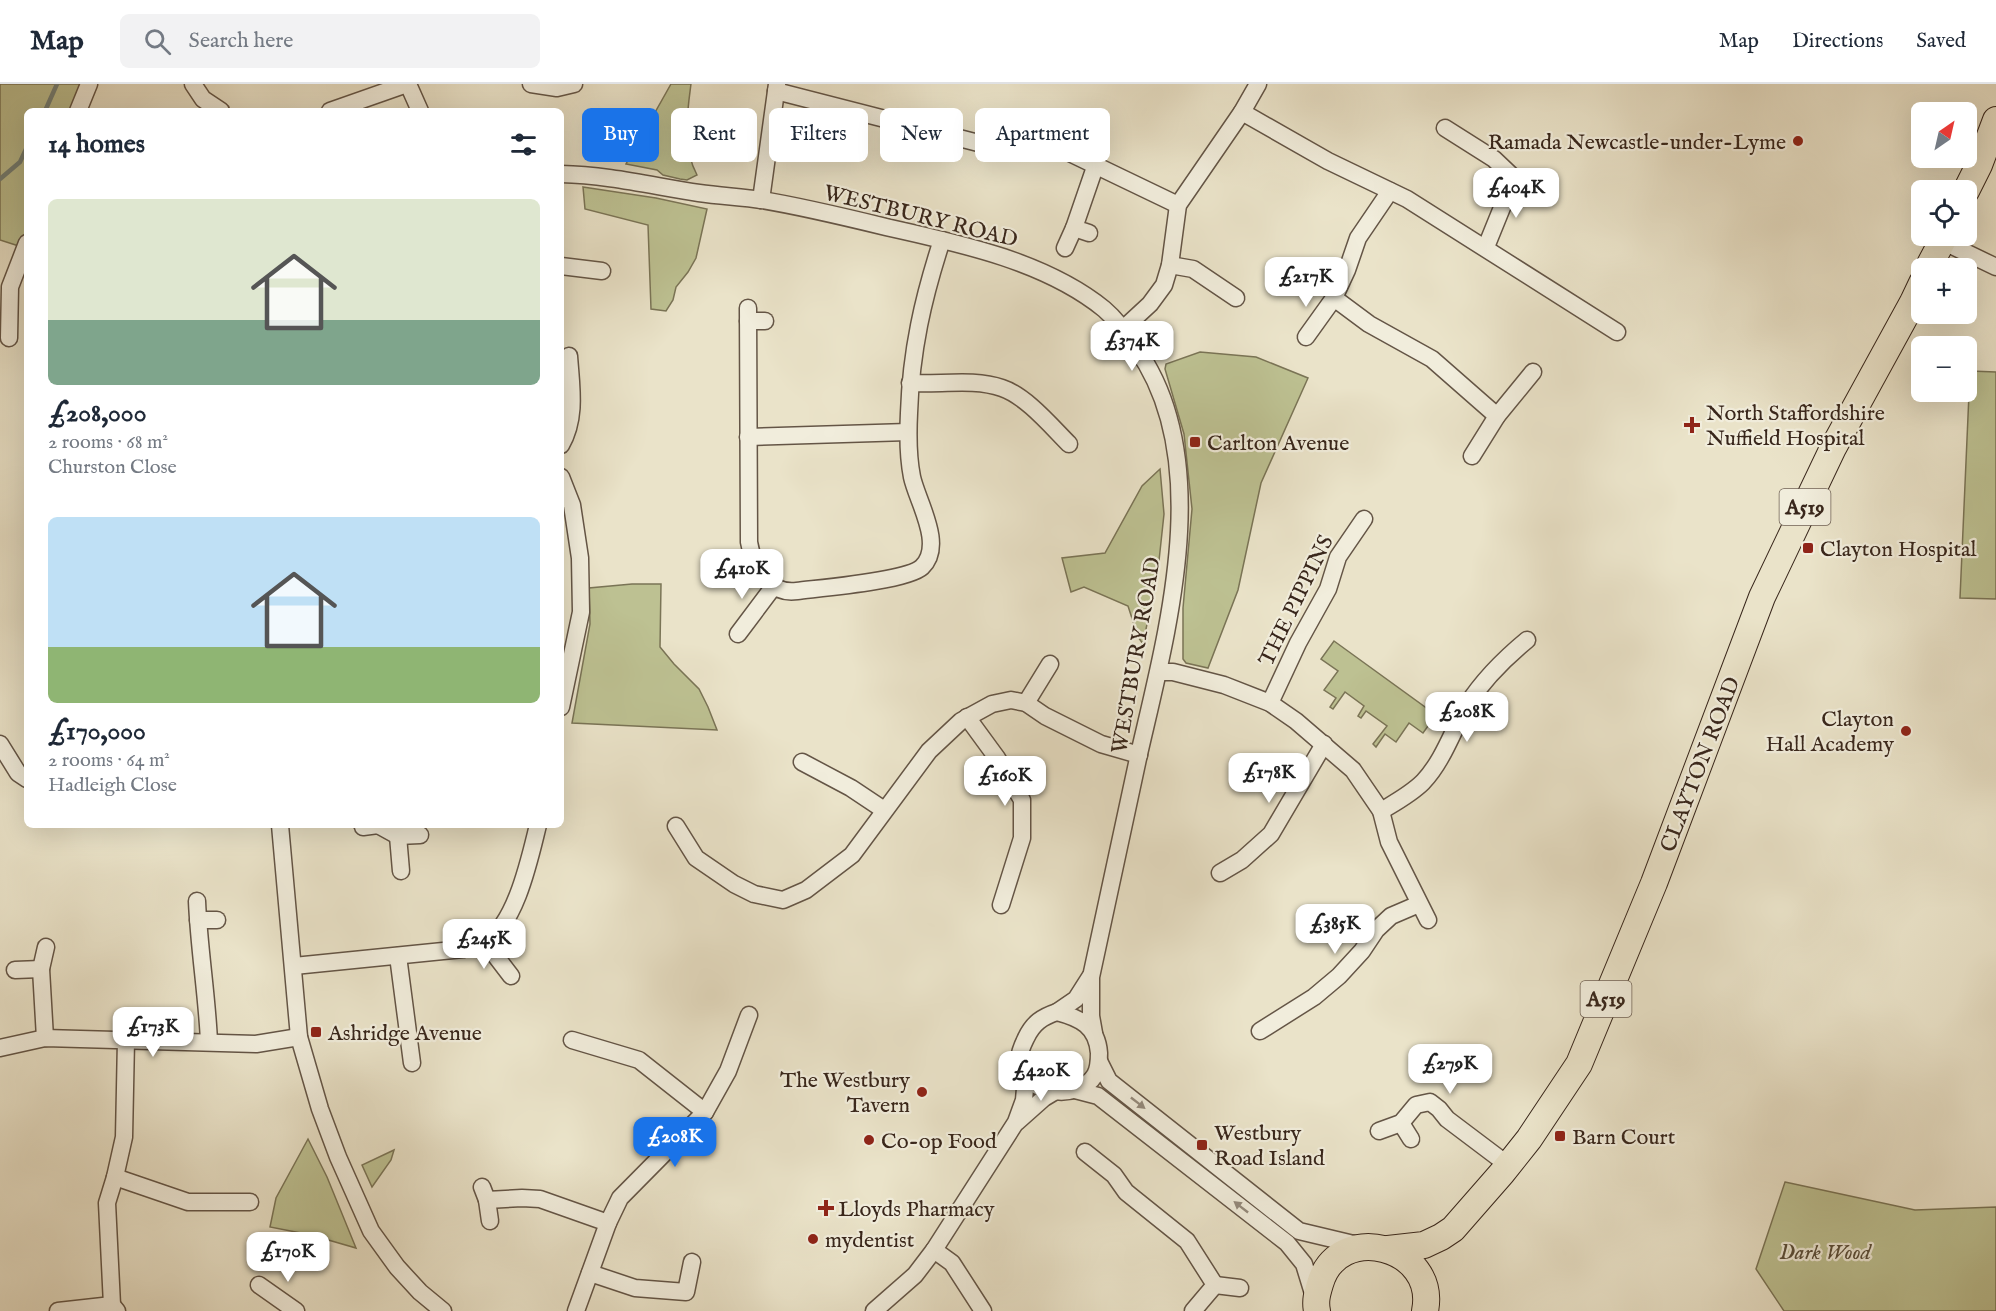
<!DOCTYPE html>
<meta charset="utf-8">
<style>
:root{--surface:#fff;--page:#f2f2f3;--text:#1f2937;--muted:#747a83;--line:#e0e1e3;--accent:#1a73e8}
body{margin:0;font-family:"IM FELL English",serif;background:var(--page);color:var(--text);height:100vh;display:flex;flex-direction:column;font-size:22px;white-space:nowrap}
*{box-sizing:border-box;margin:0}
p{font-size:20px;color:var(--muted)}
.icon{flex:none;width:33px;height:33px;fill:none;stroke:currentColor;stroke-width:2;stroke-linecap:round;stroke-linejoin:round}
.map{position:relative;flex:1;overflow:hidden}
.sheet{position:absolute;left:24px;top:24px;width:540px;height:720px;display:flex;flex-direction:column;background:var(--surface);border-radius:9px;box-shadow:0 6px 24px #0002}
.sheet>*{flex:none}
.top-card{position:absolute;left:582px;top:24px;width:570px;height:54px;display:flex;gap:12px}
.needle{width:39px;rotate:34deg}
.fabs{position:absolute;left:1911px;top:18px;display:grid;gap:12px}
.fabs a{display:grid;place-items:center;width:66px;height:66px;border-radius:9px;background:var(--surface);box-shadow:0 6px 24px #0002;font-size:30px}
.price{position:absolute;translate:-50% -51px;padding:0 14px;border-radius:12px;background:#fff;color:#222;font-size:20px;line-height:39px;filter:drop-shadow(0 2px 3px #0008)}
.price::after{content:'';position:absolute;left:50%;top:36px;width:18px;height:14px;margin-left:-9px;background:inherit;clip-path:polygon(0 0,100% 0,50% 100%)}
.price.current{background:var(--accent);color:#fff}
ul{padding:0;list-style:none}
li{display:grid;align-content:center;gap:12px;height:318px;padding:0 24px}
li span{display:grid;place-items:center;height:186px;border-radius:9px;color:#555}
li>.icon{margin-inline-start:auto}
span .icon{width:108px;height:108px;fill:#fffc;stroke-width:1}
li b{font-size:26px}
h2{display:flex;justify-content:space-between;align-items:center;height:72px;padding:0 24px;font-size:26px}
.tag{padding:0 21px;border-radius:9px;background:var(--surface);box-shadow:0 6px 24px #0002;font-size:21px;line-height:54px}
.tag.current{background:var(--accent);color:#fff}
header{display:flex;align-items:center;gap:36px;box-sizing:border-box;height:84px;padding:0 30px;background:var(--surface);border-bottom:2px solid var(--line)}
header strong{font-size:28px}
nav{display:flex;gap:33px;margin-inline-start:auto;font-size:21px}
.search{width:420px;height:54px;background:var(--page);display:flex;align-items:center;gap:15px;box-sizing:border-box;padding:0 21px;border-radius:9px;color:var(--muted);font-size:22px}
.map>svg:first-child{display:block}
.green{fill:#bdc192;stroke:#7a7456;stroke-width:1.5}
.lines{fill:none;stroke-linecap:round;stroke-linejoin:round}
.stream{stroke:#72817a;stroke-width:4.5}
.minor-casing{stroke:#645546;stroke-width:19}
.primary-casing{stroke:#38261b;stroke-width:28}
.minor{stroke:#f1eddc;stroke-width:16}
.primary{stroke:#eae3c9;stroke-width:26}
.oneway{fill:#948a7c}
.poi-dot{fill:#8f2418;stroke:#f1eddc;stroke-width:2}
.labels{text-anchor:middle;stroke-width:4.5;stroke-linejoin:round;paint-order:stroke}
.shield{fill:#f1eddc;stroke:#706255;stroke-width:1.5}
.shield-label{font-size:21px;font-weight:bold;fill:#38261b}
.poi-label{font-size:22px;fill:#38261b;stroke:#f1eddc;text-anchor:start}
.street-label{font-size:22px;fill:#38261b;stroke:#f1eddc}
.park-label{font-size:22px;font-style:italic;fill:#594d39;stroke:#f1eddc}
</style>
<header>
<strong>Map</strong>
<div class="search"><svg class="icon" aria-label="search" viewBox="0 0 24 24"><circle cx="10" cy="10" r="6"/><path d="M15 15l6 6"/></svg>Search here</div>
<nav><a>Map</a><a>Directions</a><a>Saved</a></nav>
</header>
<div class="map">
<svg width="1996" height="1227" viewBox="0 0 1996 1227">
<rect width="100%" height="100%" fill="#eae3c9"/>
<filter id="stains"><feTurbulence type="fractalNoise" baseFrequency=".00333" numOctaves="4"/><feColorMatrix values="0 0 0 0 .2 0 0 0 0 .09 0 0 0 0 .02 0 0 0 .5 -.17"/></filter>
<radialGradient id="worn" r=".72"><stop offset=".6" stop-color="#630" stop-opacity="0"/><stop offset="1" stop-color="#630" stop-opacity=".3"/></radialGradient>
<!-- green -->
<g class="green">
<path d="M0,0H89L78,27H27V159L25,164L0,156Z"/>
<path d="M671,0H691C687,30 682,63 697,91L687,96L680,95L663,91L657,86L626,80Z"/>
<path d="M583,103L656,114L707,125L696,174L688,188L676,203L673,216L666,227L651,225L648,141L585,125Z"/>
<path d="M1200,268L1256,273L1308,294L1261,399L1238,506L1208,584L1186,579L1183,575V524L1192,425L1184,350L1165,285L1166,280Z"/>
<path d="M1970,287L1996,288V515L1960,514Z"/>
<path d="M1160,385L1164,430L1158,486L1143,560L1138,553L1128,522L1084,503L1071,508L1062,474L1105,469L1142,402Z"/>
<path d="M632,500H661L660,563L674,580L699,605L708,623L717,646L572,639L590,540L589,504Z"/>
<path d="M1334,557L1436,631L1423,649L1409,639L1396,658L1385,650L1376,663L1373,660L1387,642L1366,627L1361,634L1358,632L1364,622L1345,608L1333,625L1330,623L1336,614L1324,606L1338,587L1321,575Z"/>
<path d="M308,1055L327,1093L356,1164L311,1151L270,1143L276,1114Z"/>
<path d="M394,1066L391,1076L372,1103L362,1081Z"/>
<path d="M1785,1098L1915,1126L1996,1123V1227H1784L1756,1185Z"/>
</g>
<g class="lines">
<!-- stream -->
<g class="stream">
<path d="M45,27L57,0"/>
<path d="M0,95L20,78L27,63"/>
</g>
<defs>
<g id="minor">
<path d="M193,0L203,15L221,27"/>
<path d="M408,0L420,27"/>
<path d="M531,0L557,4L574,0"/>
<path d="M776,7L994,63"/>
<path d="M78,27L89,0"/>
<path d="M330,27L407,0"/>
<path d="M1242,28L1328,77L1407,115L1617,248"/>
<path d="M1445,44L1494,75L1514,94L1546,113"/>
<path d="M1051,60L1178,121"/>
<path d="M561,90C608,91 653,102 699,109C720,112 741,113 762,116C804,123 845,133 886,143C958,159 1045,177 1104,225C1117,236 1127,250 1136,264C1216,375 1167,548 1139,670C1123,744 1107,818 1091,893V932L1094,949"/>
<path d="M1390,107L1358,154L1347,186L1334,214L1369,240L1432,275L1497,332"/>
<path d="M761,116L777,0"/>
<path d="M1089,149L1074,144L1095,83"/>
<path d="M1942,157L1996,183"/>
<path d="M1486,163L1514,94"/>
<path d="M1065,164L1074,144"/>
<path d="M1170,181L1193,185L1236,214"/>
<path d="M561,182L602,187"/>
<path d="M748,224L749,458C753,482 768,511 797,507C821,504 907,497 922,483C945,461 917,417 912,393C908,373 908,349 909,329C911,267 923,214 942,156"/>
<path d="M748,237H765"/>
<path d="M1123,245L1150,220L1164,201L1170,181L1178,121L1242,28L1258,0"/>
<path d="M1306,253L1334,214"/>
<path d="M9,254L10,203L27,159"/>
<path d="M910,299C939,301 974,294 1002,304C1026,312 1051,342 1069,360"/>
<path d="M748,353L908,348"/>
<path d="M561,361C577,333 571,302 569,272"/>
<path d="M1472,372L1497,332L1533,288"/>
<path d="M561,393L572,421L580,474L581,528L561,623"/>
<path d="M738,550L774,502"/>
<path d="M1159,588H1173L1224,601L1270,619L1296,637L1353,686L1381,727L1389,758L1428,836"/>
<path d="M1026,619L1050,580"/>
<path d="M1270,619L1298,559L1328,505L1338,473L1364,435"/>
<path d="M967,633L997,674L1022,716V754L1001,821"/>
<path d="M0,660L18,689L27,695"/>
<path d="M802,678L851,704L884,726"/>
<path d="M1381,727C1396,718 1411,710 1423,698C1443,677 1453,646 1467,621C1483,596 1504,575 1527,556"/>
<path d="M280,741L299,953L320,1025L338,1073L371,1147L397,1183L420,1208L443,1227"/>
<path d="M378,741L398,752"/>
<path d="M676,742L696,774L734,800L754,810L783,816L806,806L852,771L929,667L961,637L992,620L1011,616L1026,619L1045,632L1101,660L1139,671"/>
<path d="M363,743L378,741"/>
<path d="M398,752L401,787"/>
<path d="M398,752L420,751"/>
<path d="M1220,789L1242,776L1271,750L1324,660"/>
<path d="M197,817C199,865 207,911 209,958"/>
<path d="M198,836H217"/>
<path d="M485,858L511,892"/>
<path d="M398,872L412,979"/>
<path d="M294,882L463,865C470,863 479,862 485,858C516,841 530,773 538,741"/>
<path d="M15,886L41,885"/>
<path d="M1057,928C1080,934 1097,942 1099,969C1099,976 1099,984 1095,991C1078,1019 1022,1010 1019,976C1019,968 1023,960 1026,954C1033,939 1042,933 1057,928Z"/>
<path d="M1057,928L1076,915L1090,893"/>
<path d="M1260,947L1314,913L1339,892L1362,867L1376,846L1391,832L1419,820"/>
<path d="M45,954L41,885L46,863"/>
<path d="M572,956L639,976L705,1028"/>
<path d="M0,964L45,954L256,960L299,953"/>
<path d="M1099,977L1109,997L1299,1147L1362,1162"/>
<path d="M1075,1006L1098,1012L1287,1159L1304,1180L1315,1216"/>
<path d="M1017,1038L1044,1014L1054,1008"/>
<path d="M1401,1039L1411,1055"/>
<path d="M1379,1047L1401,1039L1416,1021L1430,1018L1439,1025L1447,1035L1508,1081"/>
<path d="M1085,1068L1114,1091L1126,1108L1187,1157L1215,1201L1193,1227"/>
<path d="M115,1093L188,1118H250"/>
<path d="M482,1103L487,1116L522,1114L540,1115L608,1139"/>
<path d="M487,1116L490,1137"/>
<path d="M934,1166L952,1179L983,1227"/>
<path d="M590,1189L635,1204L686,1208L692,1178"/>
<path d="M259,1201L296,1227"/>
<path d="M1215,1201L1240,1204"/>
<path d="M112,1221L107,1119L115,1093L124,1053L126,956"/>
<path d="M58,1227L112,1221L117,1227"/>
<path d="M576,1227L608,1139L620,1114L705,1028L728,987L749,931"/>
<path d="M874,1227L915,1191L934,1166L1016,1038L1024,1016L1026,993"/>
</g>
<g id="primary">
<path d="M1966,107L1979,81L1996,36"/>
<path d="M1928,184L1945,152"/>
<path d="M1388,1165L1424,1161L1441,1153L1453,1145L1502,1089L1529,1055L1579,980L1654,799L1762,513L1833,364L1913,218L1922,199"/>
<path d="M1317,1227C1315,1217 1317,1210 1320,1200C1338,1136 1438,1162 1425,1227"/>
</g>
</defs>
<!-- minor casing -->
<use href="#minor" class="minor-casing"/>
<!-- primary casing -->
<use href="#primary" class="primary-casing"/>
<!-- minor -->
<use href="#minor" class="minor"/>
<!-- primary -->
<use href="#primary" class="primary"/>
</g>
<!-- one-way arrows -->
<defs><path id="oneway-solid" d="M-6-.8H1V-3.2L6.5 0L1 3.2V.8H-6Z" transform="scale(1.5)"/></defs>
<g class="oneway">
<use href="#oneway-solid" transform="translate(1138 1019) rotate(38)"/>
<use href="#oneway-solid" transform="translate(1241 1123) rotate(-142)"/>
</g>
<!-- markers -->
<g class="poi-dot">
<circle cx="1798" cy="57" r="6"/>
<path d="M1689 332h6v6h6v6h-6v6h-6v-6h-6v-6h6z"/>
<rect x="1189" y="352" width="12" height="12" rx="3"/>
<rect x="1802" y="458" width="12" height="12" rx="3"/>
<circle cx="1906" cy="647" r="6"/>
<rect x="310" y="942" width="12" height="12" rx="3"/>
<circle cx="922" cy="1008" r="6"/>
<rect x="1554" y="1046" width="12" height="12" rx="3"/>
<circle cx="869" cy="1056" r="6"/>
<rect x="1196" y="1055" width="12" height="12" rx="3"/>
<path d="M823 1115h6v6h6v6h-6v6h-6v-6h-6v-6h6z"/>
<circle cx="813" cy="1155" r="6"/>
</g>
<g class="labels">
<!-- shield labels -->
<g class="shield">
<rect x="1779.5" y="405" width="51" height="36" rx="4.5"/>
<rect x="1580.5" y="897" width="51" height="36" rx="4.5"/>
</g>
<g class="shield-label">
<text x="1805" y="430">A519</text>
<text x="1606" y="922">A519</text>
</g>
<!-- poi labels -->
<g class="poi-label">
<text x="1786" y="65" text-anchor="end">Ramada Newcastle-under-Lyme</text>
<text x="1706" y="336">North Staffordshire<tspan x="1706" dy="25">Nuffield Hospital</tspan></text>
<text x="1207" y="366">Carlton Avenue</text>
<text x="1820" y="472">Clayton Hospital</text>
<text x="1894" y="642" text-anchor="end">Clayton<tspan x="1894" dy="25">Hall Academy</tspan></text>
<text x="328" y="956">Ashridge Avenue</text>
<text x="910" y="1003" text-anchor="end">The Westbury<tspan x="910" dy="25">Tavern</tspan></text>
<text x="1214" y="1056">Westbury<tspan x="1214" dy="25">Road Island</tspan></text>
<text x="1572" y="1060">Barn Court</text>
<text x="881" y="1064">Co-op Food</text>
<text x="838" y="1132">Lloyds Pharmacy</text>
<text x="825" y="1163">mydentist</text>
</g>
<!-- street labels -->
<g class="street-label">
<text transform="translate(921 131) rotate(14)" y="8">WESTBURY ROAD</text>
<text transform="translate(1295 516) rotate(-64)" y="8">THE PIPPINS</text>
<text transform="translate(1135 571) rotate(-80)" y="8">WESTBURY ROAD</text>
<text transform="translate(1699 680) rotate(-69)" y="8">CLAYTON ROAD</text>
</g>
<!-- park labels -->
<g class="park-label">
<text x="1825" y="1175">Dark Wood</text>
</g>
</g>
<rect width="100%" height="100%" filter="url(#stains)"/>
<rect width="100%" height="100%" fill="url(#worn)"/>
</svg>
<div class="fabs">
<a><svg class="needle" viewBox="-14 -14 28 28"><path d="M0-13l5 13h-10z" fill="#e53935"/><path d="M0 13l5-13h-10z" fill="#747a83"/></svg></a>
<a><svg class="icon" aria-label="locate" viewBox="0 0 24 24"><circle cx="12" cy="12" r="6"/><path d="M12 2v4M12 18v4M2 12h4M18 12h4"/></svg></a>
<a>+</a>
<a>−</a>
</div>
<b class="price" style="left:1516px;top:135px">£404K</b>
<b class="price" style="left:1306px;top:224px">£217K</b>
<b class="price" style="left:1132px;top:288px">£374K</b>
<b class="price" style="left:742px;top:516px">£410K</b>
<b class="price" style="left:1467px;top:659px">£208K</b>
<b class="price" style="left:1269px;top:720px">£178K</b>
<b class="price" style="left:1005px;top:723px">£160K</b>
<b class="price" style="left:1335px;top:871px">£385K</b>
<b class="price" style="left:484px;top:886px">£245K</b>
<b class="price" style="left:153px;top:974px">£173K</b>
<b class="price" style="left:1450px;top:1011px">£279K</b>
<b class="price" style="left:1041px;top:1018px">£420K</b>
<b class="price current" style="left:675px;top:1084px">£208K</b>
<b class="price" style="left:288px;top:1199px">£170K</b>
<div class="top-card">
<a class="tag current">Buy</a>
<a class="tag">Rent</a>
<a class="tag">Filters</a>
<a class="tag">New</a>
<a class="tag">Apartment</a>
</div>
<section class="sheet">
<h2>14 homes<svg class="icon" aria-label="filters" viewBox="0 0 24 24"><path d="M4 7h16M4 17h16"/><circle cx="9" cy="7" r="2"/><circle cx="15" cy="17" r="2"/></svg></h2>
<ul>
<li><span style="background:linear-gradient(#dfe7d0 65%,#7fa58c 0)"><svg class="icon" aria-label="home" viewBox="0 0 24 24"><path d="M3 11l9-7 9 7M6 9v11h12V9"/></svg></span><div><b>£208,000</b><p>2 rooms · 68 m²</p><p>Churston Close</p></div></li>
<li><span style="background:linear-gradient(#bfe0f5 70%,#8fb573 0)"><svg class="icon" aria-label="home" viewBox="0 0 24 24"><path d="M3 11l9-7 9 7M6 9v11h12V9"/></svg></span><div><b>£170,000</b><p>2 rooms · 64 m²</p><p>Hadleigh Close</p></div></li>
</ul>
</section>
</div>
